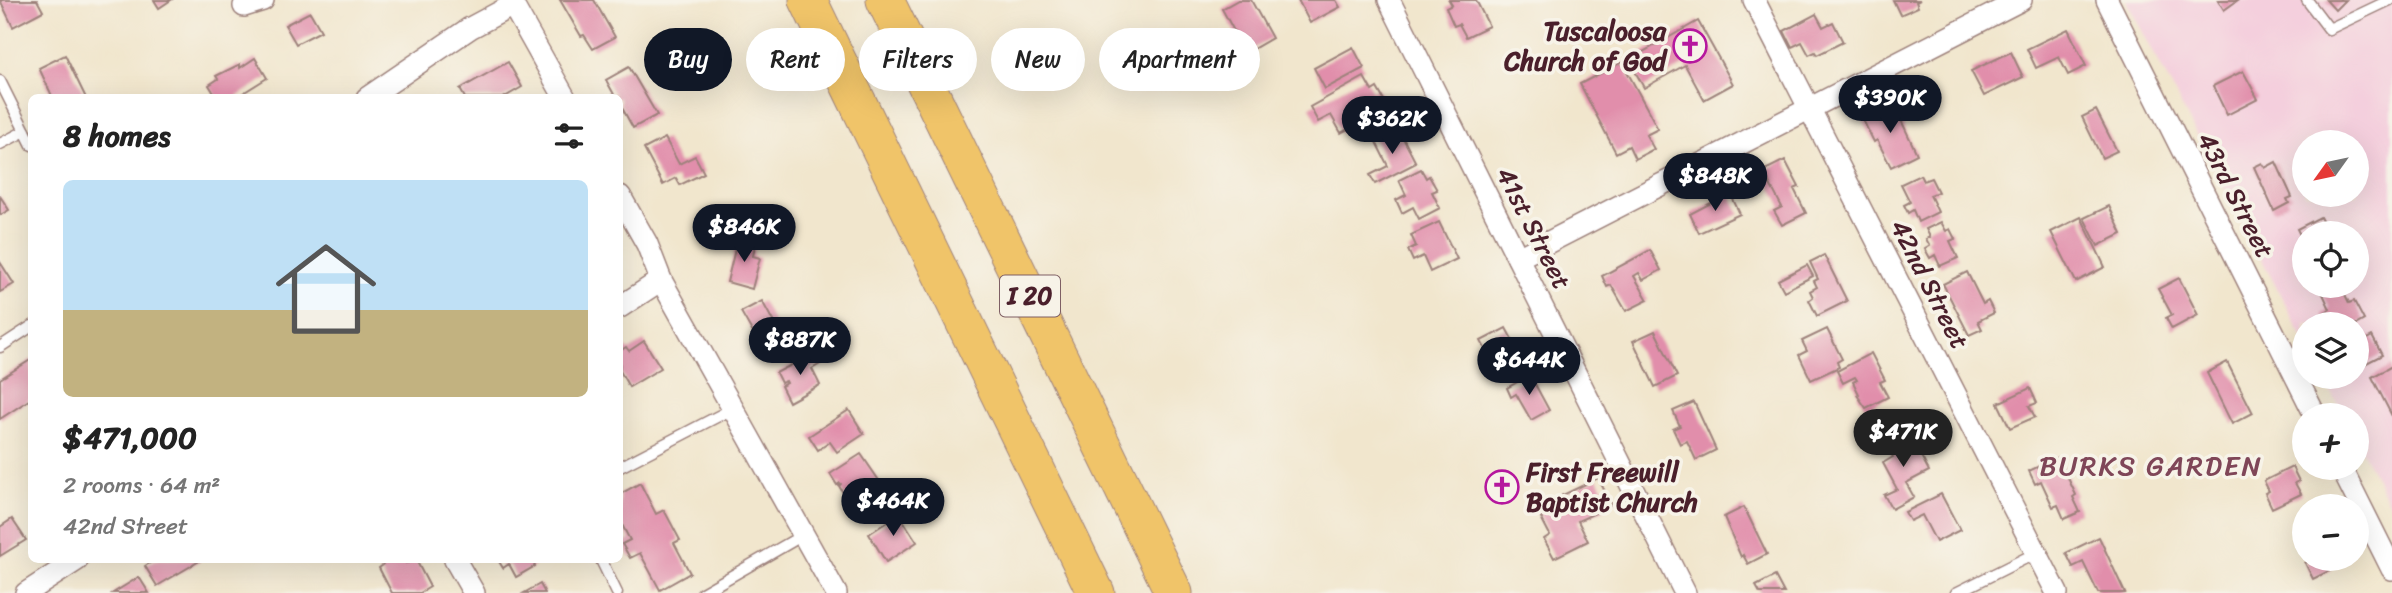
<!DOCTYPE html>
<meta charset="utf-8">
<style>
:root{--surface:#fff;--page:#f2f2f2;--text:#222;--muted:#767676;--accent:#111827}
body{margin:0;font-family:Sriracha,sans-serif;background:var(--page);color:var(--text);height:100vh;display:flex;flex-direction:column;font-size:26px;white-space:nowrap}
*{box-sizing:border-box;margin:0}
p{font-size:23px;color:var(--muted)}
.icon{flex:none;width:38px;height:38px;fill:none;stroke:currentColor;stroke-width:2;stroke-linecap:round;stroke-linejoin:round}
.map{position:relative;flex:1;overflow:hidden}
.details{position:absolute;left:28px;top:94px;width:595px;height:469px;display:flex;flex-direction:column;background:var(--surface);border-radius:10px;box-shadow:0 7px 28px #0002}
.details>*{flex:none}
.banner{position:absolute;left:644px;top:28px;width:665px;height:63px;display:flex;gap:14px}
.needle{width:46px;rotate:237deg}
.tools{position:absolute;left:2292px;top:130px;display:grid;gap:14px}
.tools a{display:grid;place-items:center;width:77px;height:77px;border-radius:50%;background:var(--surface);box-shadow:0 7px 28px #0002;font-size:35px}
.price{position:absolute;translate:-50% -60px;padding:0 16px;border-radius:24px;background:var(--accent);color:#fff;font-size:23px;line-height:46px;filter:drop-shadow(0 2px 4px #0008)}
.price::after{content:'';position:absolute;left:50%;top:42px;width:21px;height:16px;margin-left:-10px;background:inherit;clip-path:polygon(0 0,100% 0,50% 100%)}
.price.on{background:#222;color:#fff}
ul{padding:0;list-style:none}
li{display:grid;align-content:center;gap:14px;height:371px;padding:0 35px}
li span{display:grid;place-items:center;height:217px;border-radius:10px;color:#555}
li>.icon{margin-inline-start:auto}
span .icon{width:126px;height:126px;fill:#fffc;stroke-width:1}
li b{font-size:30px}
h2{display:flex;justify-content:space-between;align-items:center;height:84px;padding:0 35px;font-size:30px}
.pill{padding:0 24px;border-radius:32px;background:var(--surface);box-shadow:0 7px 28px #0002;font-size:24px;line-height:63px}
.pill.on{background:var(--accent);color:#fff}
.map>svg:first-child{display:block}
.built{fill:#f4cfdd;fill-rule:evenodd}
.building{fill:#e18eab}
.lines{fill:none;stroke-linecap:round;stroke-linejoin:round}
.lane-casing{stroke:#9e827c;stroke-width:13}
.street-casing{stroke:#9e827c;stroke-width:24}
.highway-casing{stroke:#9e827c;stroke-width:39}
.lane{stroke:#fff;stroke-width:10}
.street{stroke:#fff;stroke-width:21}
.highway{stroke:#f0c469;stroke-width:37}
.labels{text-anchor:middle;stroke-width:7;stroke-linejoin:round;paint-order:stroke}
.shield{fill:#f7f3e8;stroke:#7e5f64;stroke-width:2}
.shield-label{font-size:24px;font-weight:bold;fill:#4a1f2b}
.poi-label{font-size:26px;font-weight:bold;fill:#4a1f2b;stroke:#f7f3e8;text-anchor:end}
.street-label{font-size:26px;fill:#4a1f2b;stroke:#f7f3e8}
.neighbourhood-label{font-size:28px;letter-spacing:2px;fill:#7f4658;stroke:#f7f3e8}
</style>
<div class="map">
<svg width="2392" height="593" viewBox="0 0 2392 593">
<rect width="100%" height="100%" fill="#f7f3e8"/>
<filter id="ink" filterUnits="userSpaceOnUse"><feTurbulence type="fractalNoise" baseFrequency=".0143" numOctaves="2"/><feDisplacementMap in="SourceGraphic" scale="14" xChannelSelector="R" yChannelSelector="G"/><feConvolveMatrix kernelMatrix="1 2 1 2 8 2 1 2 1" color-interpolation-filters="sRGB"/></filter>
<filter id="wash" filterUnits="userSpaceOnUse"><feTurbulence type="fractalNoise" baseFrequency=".00686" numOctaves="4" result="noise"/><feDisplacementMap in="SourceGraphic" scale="28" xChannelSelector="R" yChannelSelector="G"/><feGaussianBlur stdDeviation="1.57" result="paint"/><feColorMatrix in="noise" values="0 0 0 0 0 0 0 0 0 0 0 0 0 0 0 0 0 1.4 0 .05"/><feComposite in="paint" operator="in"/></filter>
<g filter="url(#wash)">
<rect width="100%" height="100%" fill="#f1e6cd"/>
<!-- built -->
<path class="built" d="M2126,0H2392V509L2357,443V415H2343L2323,376H2357V324H2305V342ZM2305,142H2357V194H2305ZM2305,233H2357V285H2305Z"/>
<g id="blocks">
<!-- building -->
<g class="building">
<path d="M0,0H37L43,11L13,27Z"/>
<path d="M154,0H171L159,8Z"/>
<path d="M560,0H594L615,37L593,49L584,35L581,36Z"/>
<path d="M1238,0H1251L1272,38L1246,53L1222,9Z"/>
<path d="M1298,0H1336L1340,7L1310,23Z"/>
<path d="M1449,0H1476L1489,26L1466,37L1459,24L1454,26L1446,8L1452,5Z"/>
<path d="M1893,0H1920L1916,2L1918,7L1900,15Z"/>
<path d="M2218,0H2238L2224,10Z"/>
<path d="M2326,0H2345L2335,10Z"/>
<path d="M310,12L321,31L296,44L285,25Z"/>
<path d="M1816,14L1823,27L1833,22L1843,42L1817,55L1815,52L1809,55L1802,42L1792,47L1784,31Z"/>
<path d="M1698,21L1733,84L1704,100L1685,65L1644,88L1629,60Z"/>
<path d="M2068,29L2086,66L2068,75L2059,57L2036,68L2027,49Z"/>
<path d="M1353,47L1364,68L1325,89L1314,68Z"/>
<path d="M2011,52L2023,77L1984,96L1971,71Z"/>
<path d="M65,55L86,98H53L39,68Z"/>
<path d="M255,58L267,78L235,98H217L209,85L218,79L216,76L240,64V68Z"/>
<path d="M508,62L522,87L503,98H465L460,89Z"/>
<path d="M1622,62L1658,129L1646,135L1654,149L1635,159L1629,146L1616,153L1580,84Z"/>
<path d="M629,67L657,115L633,128L620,104V98H616L606,80Z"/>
<path d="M2243,71L2258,99L2227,115L2213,86Z"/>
<path d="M1364,77L1372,91L1377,88L1388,107L1341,133L1331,115L1318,122L1310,107Z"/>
<path d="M1893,103L1917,154L1891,167L1877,140L1874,142L1862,118Z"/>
<path d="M2096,110L2117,151L2102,158L2082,117Z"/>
<path d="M1387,128L1394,140L1402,136L1416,163L1375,184L1370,175L1388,166L1373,136Z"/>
<path d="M665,138L679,164L695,156L704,173L680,185L676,178L663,185L644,149Z"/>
<path d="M1785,160L1799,187L1794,189L1806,213L1782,225L1774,211L1782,207L1763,171Z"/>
<path d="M2276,162L2292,197L2287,199L2289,203L2274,211L2254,167L2262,163L2265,168Z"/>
<path d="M1421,169L1426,178L1429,176L1437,190L1432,192L1440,208L1419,219L1413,207L1402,213L1396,200L1406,195L1399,180Z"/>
<path d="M1920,175L1923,181L1931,178L1938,192L1930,195L1938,212L1918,222L1913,210L1908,213L1904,205L1910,202L1901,184Z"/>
<path d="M1730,193L1740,214L1699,233L1690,214Z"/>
<path d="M0,196L9,210L0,215Z"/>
<path d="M2109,206L2122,234L2098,246L2084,218Z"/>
<path d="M2081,217L2105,267L2076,282L2051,232Z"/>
<path d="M2320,217L2328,233H2305V245L2297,229Z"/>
<path d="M1439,222L1457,259L1430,272L1423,256L1413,261L1408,250L1416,246L1411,235Z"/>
<path d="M1941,222L1946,231L1950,229L1955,239L1950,241L1958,258L1940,266L1935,255L1930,258L1925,249L1930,246L1926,239L1930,237L1926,229Z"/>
<path d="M738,237L756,241L753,256L760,258L752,289L727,282Z"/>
<path d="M1650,250L1661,270L1643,280L1639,273L1634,276L1648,300L1626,311L1611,285L1607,287L1602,276Z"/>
<path d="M1824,255L1847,301L1817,316L1809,300L1813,297L1810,291L1817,287L1814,281L1818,279L1810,262Z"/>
<path d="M0,262L14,284L0,292Z"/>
<path d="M1807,265L1813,276L1784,291L1778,280Z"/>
<path d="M1967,272L1983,304L1988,301L1994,313L1978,321L1982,329L1969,335L1943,284Z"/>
<path d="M2179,278L2198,315L2172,329L2166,318L2172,315L2158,289Z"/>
<path d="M2341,286L2349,303L2354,301L2364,320L2357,324H2327L2322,314L2330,309L2323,294Z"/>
<path d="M762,301L785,343L765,354L741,312Z"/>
<path d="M1506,328L1526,365L1504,376L1498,366L1501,364L1497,357L1491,360L1481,341Z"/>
<path d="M1827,329L1842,359L1837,362L1839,367L1811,380L1799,355L1807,351L1802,341Z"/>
<path d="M1655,331L1677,376L1655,387L1633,341Z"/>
<path d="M2372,336L2382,355L2359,367L2357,344Z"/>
<path d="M644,341L661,368L629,387L620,371V351L626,347L629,351Z"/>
<path d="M816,352L822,363L812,369L820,385L789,402L781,386L787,383L786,381L781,383L776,373Z"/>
<path d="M1871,353L1885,380L1880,382L1888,397L1866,408L1857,395L1859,394L1853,382L1857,380L1855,377L1843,383L1837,371Z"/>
<path d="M32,359V398L0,419V379Z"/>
<path d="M2227,362L2253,413L2232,424L2207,373Z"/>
<path d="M2392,366V416L2372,377Z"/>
<path d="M1530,375L1549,410L1531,420L1516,394L1511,397L1507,388Z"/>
<path d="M2030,388L2037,403L2029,406L2035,417L2010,428L1998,403Z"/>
<path d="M1694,402L1716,450L1696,460L1687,441L1680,444L1673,429L1680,426L1673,411Z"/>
<path d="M849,410L864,434L837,452L830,442L818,450L809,436Z"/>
<path d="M1908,432L1929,471L1906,483L1914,497L1892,509L1884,495L1897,489L1883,463L1893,457L1886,444Z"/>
<path d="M861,454L880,482L849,503L839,486L841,484L840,483L837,485L830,474Z"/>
<path d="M2058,457L2076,495L2073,497L2080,512L2064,519L2058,505L2053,507L2041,481L2035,484L2029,471Z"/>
<path d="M2292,467L2299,481L2295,483L2301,494L2272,508L2265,493L2269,491L2264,481Z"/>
<path d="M1598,478L1612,505L1578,521L1588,541L1554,558L1544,539L1550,535L1536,508Z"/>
<path d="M640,483L656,514L664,510L680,540L674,543L690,573L660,590L640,553L630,558L622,544L630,540L620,521V494Z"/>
<path d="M1941,494L1960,530L1936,542L1922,515L1910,521L1905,512Z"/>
<path d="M1744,507L1767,554L1748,564L1743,555L1741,557L1724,517Z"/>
<path d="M899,514L917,542L886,562L869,534Z"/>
<path d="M12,519L26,540L0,556V527Z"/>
<path d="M2305,536V553L2298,540Z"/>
<path d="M2099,537L2125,593H2098L2083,562L2073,567L2066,553Z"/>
<path d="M2307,558H2331L2326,561L2331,570L2313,579L2305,563L2309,561Z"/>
<path d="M155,560H201L157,586L145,566Z"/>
<path d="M380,560H404L406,563L416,560L430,587L420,593H392L379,568L383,565Z"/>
<path d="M498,560H532L535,566L516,577L509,564L503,568Z"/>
<path d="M1775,576L1784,593H1760L1756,586Z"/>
<path d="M139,577L149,593H113Z"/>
<path d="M540,584L545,593H524Z"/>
</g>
</g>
</g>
<g filter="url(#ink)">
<use href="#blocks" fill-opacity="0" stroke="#9e827c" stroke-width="2"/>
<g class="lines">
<defs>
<g id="lane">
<path d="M2307,0L2329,29L2390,0"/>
<path d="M0,81L32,145"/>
<path d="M0,144L25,131"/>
<path d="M0,347L32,326"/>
<path d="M620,467L732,409"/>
<path d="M601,560L617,593"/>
<path d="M702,593L803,535"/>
<path d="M1956,593L2036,553"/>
</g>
<g id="street">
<path d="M510,0L565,98"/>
<path d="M1389,0L1685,593"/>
<path d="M1754,0L2057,593"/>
<path d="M2107,0L2315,415"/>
<path d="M244,6L263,0"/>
<path d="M367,98L470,28L513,5"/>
<path d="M620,196L647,244L661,280L836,593"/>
<path d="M1518,258L2021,0"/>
<path d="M620,307L661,280"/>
<path d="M2341,467L2392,569"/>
<path d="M455,560L474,593"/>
<path d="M26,593L77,560"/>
</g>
<g id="highway">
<path d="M808,0L1096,593"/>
<path d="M885,0L1174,593"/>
</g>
</defs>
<!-- lane casing -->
<use href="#lane" class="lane-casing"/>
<!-- street casing -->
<use href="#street" class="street-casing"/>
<!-- highway casing -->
<use href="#highway" class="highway-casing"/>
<!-- lane -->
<use href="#lane" class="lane"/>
<!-- street -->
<use href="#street" class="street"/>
<!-- highway -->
<use href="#highway" class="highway"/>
</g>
</g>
<!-- icons -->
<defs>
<symbol id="church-ring" viewBox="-11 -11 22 22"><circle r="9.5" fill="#f7f3e8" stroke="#b5179e" stroke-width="1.5"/><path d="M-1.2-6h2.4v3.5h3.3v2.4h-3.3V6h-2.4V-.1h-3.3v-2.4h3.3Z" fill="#b5179e"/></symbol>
</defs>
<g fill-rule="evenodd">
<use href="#church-ring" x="1671" y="27" width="38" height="38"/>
<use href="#church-ring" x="1483" y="468" width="38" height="38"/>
</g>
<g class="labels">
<!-- shield labels -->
<rect class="shield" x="1000" y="275.5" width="60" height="41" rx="5"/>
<g class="shield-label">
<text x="1030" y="304">I 20</text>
</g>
<!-- poi labels -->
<g class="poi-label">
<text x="1666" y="40">Tuscaloosa<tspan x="1666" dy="30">Church of God</tspan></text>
<text x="1526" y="481" text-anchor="start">First Freewill<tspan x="1526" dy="30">Baptist Church</tspan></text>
</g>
<!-- street labels -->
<g class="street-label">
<text transform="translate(2236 195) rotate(63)" y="9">43rd Street</text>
<text transform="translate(1534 228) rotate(63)" y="9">41st Street</text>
<text transform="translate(1930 284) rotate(63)" y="9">42nd Street</text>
</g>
<!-- neighbourhood labels -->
<g class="neighbourhood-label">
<text x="2151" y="475">BURKS GARDEN</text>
</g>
</g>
</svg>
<div class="tools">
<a><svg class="needle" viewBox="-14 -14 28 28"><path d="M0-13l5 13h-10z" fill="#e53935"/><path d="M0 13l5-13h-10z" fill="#767676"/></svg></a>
<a><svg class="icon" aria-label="locate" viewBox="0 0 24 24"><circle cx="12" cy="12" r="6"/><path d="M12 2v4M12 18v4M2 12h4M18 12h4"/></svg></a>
<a><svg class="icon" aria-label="layers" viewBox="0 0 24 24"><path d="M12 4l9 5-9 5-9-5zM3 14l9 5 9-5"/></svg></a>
<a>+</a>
<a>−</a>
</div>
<b class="price" style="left:1890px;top:135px">$390K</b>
<b class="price" style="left:1392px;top:156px">$362K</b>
<b class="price" style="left:1715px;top:213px">$848K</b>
<b class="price" style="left:744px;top:264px">$846K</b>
<b class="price" style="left:800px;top:377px">$887K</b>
<b class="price" style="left:1529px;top:397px">$644K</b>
<b class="price on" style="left:1903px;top:469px">$471K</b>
<b class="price" style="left:893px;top:538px">$464K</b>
<div class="banner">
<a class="pill on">Buy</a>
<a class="pill">Rent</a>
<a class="pill">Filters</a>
<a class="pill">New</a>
<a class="pill">Apartment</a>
</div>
<section class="details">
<h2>8 homes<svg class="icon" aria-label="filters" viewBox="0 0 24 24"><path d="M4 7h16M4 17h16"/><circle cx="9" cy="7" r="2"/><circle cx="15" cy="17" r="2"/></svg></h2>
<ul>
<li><span style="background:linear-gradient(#bfe0f5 60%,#c2b280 0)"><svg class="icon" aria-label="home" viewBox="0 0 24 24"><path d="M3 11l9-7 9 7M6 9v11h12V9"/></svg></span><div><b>$471,000</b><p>2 rooms · 64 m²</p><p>42nd Street</p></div></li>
</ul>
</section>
</div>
